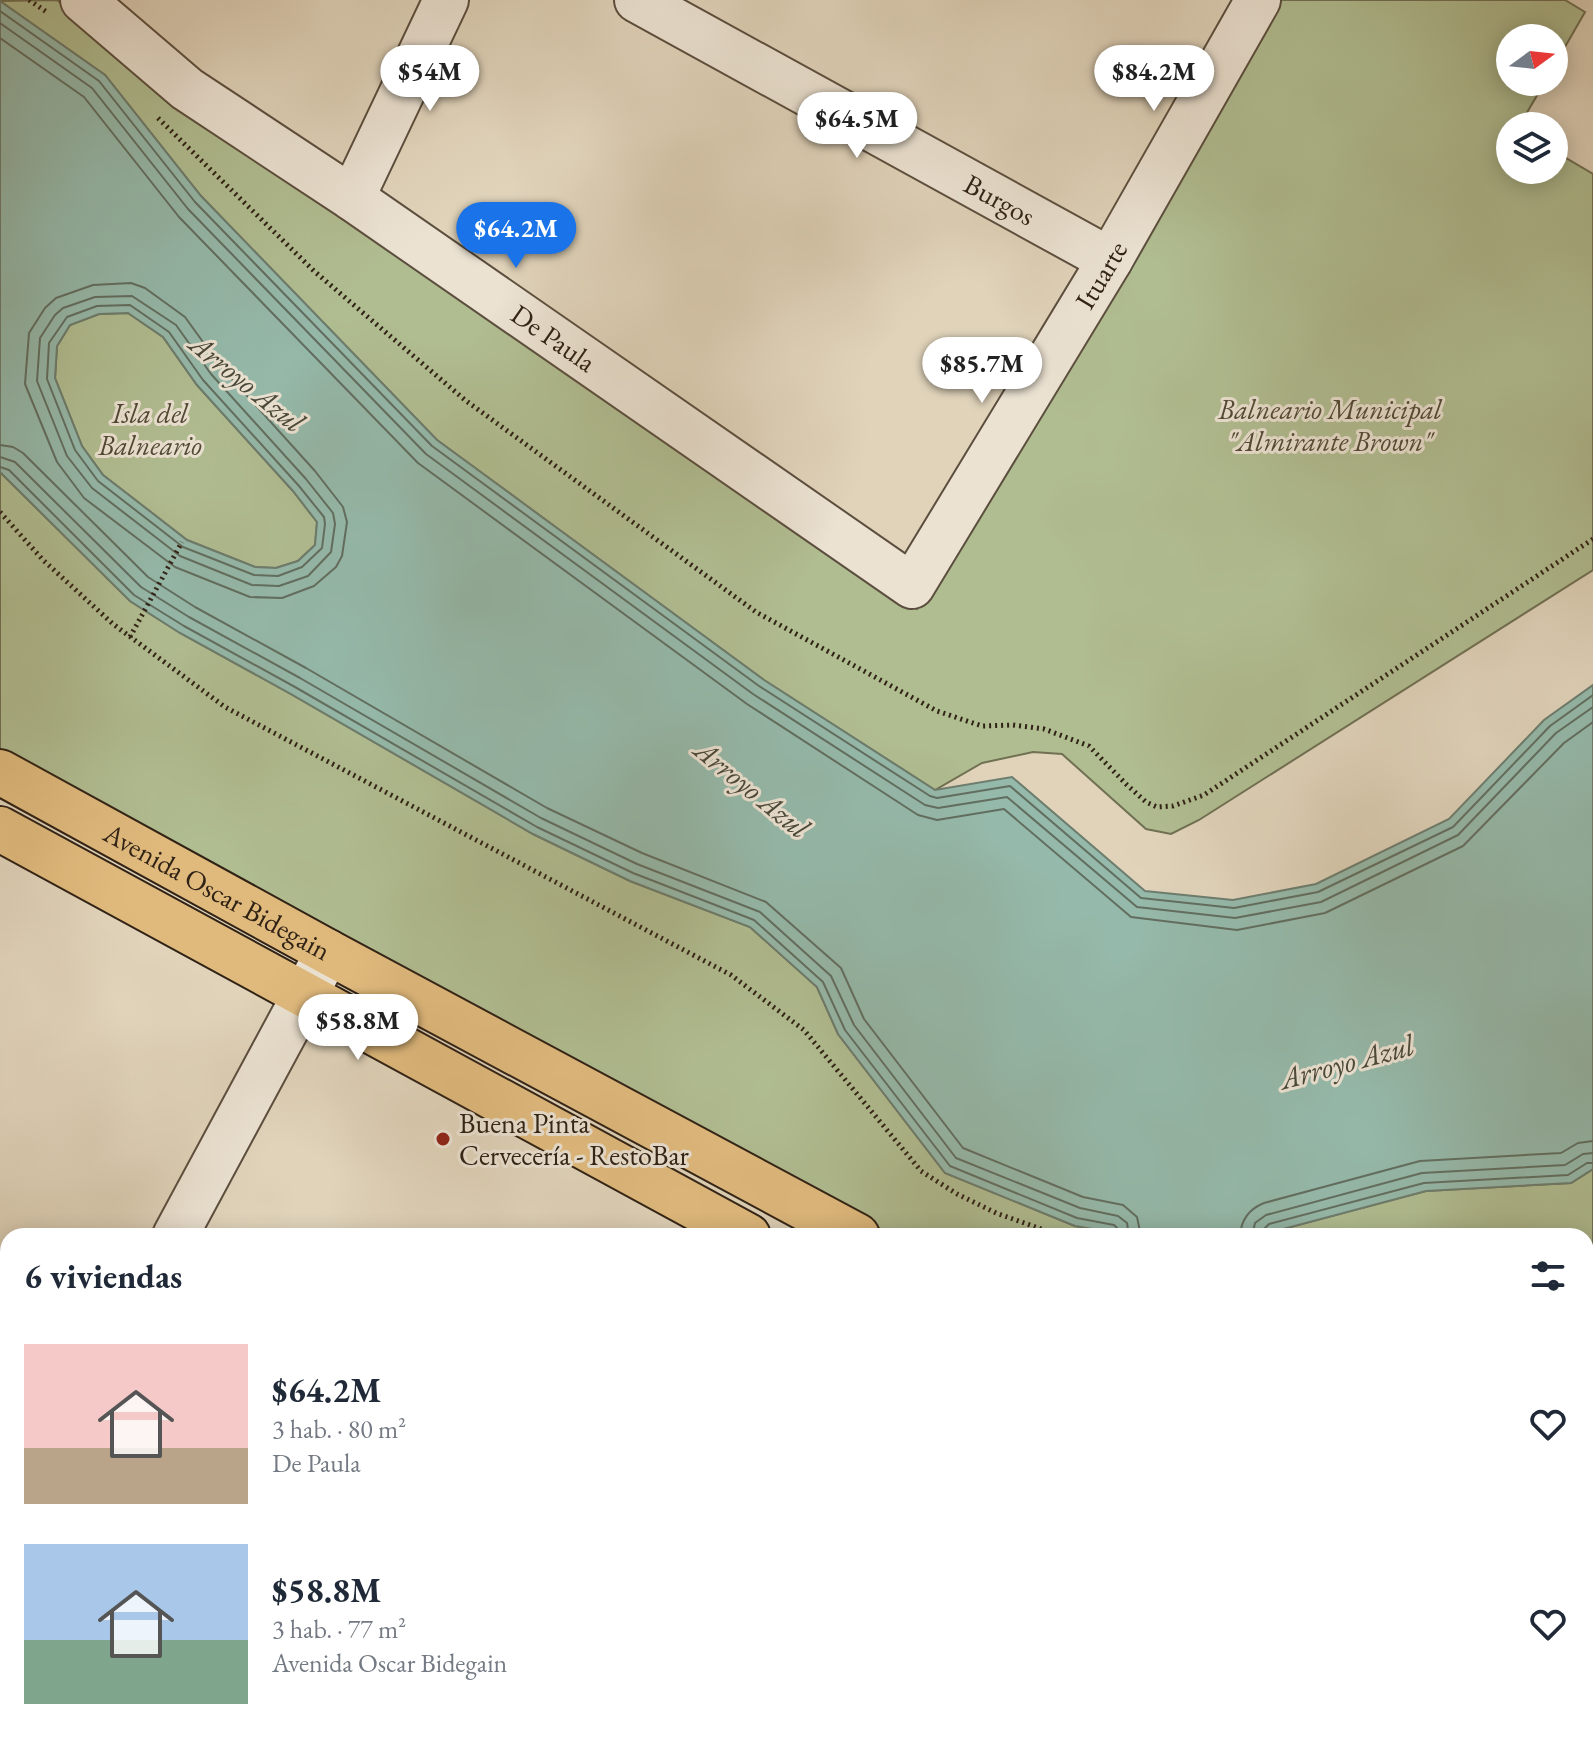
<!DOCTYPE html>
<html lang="es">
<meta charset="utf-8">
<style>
:root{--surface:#fff;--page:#f6f6f7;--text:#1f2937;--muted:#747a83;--accent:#1a73e8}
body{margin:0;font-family:"EB Garamond",serif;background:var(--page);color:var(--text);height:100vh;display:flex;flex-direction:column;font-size:30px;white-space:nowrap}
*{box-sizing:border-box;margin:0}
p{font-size:26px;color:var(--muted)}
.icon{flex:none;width:44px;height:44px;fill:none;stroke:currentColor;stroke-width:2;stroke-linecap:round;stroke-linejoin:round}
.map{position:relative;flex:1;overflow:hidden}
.drawer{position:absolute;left:0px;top:1228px;width:1594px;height:514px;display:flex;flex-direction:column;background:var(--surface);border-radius:24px 24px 0 0;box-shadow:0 4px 20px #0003}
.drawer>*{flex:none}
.needle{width:52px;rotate:75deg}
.buttons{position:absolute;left:1496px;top:24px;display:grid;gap:16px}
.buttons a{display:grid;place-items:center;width:72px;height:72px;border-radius:50%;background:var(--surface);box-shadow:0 4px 20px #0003;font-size:40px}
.price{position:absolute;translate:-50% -68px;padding:0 18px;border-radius:28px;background:#fff;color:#222;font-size:26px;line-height:52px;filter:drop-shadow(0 2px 4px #0008)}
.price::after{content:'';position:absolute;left:50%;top:48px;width:24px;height:18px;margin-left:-12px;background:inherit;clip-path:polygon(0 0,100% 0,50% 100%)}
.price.current{background:var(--accent);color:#fff}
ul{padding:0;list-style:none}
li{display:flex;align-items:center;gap:24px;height:200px;padding:0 24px}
li span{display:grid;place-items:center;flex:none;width:224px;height:160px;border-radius:0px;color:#555}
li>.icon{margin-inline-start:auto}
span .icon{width:96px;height:96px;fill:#fffc;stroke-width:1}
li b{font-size:34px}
h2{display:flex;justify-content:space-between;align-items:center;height:96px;padding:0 24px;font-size:34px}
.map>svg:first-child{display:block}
.green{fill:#b0bd91;stroke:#707053;stroke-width:2}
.water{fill:#95b9aa;stroke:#6d7d6e;stroke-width:2;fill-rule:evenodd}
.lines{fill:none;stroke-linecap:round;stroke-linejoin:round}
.shore{stroke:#626e60;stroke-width:2}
.minor-casing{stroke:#5c4e3e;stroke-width:48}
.major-casing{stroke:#302215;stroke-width:48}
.path{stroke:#302215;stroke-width:5;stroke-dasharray:2 4;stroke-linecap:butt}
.minor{stroke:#ebe2d2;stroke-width:44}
.major{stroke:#e0ba7d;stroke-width:44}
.poi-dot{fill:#8f2418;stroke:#ebe2d2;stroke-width:3}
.labels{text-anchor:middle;stroke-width:6;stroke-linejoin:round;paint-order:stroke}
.street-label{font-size:28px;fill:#302215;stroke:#ebe2d2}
.park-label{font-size:28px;font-style:italic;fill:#504934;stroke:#ebe2d2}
.poi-label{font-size:28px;fill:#302215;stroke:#ebe2d2;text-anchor:start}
.water-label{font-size:30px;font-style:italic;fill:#49483a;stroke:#ebe2d2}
</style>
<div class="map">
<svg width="1593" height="1741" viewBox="0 0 1593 1741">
<rect width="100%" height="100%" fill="#e0d3ba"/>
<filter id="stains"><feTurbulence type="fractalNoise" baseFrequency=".0025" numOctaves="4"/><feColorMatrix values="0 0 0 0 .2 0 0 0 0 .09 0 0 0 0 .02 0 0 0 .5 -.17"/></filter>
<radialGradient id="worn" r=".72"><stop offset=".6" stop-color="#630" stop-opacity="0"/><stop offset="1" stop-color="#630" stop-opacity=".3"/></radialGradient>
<!-- green -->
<g class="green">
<path d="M57,0L170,95L917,609L1276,0H1565L1585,12L1554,66V38H1510V82H1545L1519,126H1510V170H1554V151L1593,174V570L1199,820L1171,834L1146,829L1062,754L1033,752L982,763L935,790L764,680L437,440L201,196L105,75L0,1Z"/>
<path d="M128,313L163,337L197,385L293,491L317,522L315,545L298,561L276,568L255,567L187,540L103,475L82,446L55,378L57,346L70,325L99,314Z"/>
<path d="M0,472L130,601L180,633L291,694L533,834L630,881L750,927L817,987L838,1034L945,1173L1075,1226L1133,1236H893L0,750Z"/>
<path d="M1593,1169V1617L1586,1613V1236H1257L1426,1191L1571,1183Z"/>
</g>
<!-- water -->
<path class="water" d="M0,1L105,75L201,196L437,440L764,680L935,790L1012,777L1145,891L1233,900L1316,884L1449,819L1544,720L1593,685V1169L1571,1183L1426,1191L1257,1236H1133L1075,1226L945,1173L838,1034L817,987L750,927L630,881L533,834L291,694L180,633L130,601L0,472ZM128,313L163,337L197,385L293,491L317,522L315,545L298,561L276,568L255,567L187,540L103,475L82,446L55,378L57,346L70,325L99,314Z"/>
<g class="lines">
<!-- shore -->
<g class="shore">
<path d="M0,11L99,81L195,202L432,446L759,686L930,796L937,798L1010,786L1141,898L1234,908L1318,892L1453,827L1550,726L1593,695"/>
<path d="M0,23L92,88L188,209L426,454L753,694L925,805L938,808L1007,797L1137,907L1235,918L1321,902L1458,835L1556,733L1593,707"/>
<path d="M0,38L84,97L179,217L418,463L747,704L918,815L937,820L1004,809L1131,917L1237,930L1325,913L1463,846L1564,743L1593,722"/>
<path d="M131,283L145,288L185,317L221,367L315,471L343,507L347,522L342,556L336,567L314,586L282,598L250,597L175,567L84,498L57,462L25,384L29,333L45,308L56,298L93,285Z"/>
<path d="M132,296L176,325L211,374L306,479L333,513L335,524L331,552L308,576L279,586L252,585L180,556L92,488L67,456L37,381L40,338L55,315L63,308L95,297Z"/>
<path d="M130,305L169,332L203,380L299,486L324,517L325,524L322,548L302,567L278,576L254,575L183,547L98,481L75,450L47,379L49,343L67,317L97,306Z"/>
<path d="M0,445L13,447L23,453L148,577L195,607L306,668L547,808L642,853L766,902L841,968L864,1019L963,1148L1083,1197L1123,1205L1137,1217L1141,1236"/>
<path d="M0,457L15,462L141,587L189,617L300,678L541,818L637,864L760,912L831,976L854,1025L956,1158L1080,1208L1118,1216L1127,1223L1129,1236"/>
<path d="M0,467L9,470L134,595L184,626L295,687L537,827L633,873L754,920L823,982L845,1030L950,1166L1077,1218L1114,1225L1119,1230V1236"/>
<path d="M1240,1236C1241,1220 1249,1209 1264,1203L1420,1161L1561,1153L1578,1143L1593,1141"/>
<path d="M1252,1236L1255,1223L1266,1215L1422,1173L1565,1165L1583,1154L1593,1153"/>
<path d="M1262,1236L1264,1229L1269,1224L1424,1183L1568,1175L1587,1163H1593"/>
</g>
<defs>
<g id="minor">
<path id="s1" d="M83,0L187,89L352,198L912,586L1110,260L1258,0"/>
<path id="s2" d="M637,0L1110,260"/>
<path d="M352,198L446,0"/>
<path d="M175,1236L328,952"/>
<path d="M0,1559L8,1545"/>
<path d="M484,1741L488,1734"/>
<path d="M1062,1741L1066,1734"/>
</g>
<g id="major">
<path id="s3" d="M0,772L328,952L857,1236"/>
<path d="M0,829L748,1236"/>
<path d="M0,1408L8,1413"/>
<path d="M0,1461L8,1465"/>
<path d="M1586,1629L1593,1633"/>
<path d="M1586,1683L1593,1687"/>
<path d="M512,1734L524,1741"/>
<path d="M590,1734L603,1741"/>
</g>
</defs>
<!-- minor casing -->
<use href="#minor" class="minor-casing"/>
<!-- major casing -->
<use href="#major" class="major-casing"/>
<!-- path -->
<g class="path">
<path d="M29,0L48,13"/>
<path d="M158,118L314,271L465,400L756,612L937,711L982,726L1013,725L1044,729L1089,746L1127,785L1146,802L1157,807L1173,806L1204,795L1593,539"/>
<path d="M0,512L43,560L113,624L225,707L731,975L804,1030L921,1171L957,1194L996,1213L1061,1236"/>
<path d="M130,637L182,542"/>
<path d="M1586,1317L1593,1313"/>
</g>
<!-- minor -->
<use href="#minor" class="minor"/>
<!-- major -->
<use href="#major" class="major"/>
</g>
<!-- markers -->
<circle class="poi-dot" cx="443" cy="1139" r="8"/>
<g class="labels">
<!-- street labels -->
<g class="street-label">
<text dy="10" stroke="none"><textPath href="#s2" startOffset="414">Burgos</textPath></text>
<text dy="10" stroke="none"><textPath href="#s1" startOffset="1380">Ituarte</textPath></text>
<text dy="10" stroke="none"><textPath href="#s1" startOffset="580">De Paula</textPath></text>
<text dy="10" stroke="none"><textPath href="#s3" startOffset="248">Avenida Oscar Bidegain</textPath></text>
</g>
<!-- park labels -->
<g class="park-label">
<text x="1330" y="419">Balneario Municipal<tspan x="1330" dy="32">"Almirante Brown"</tspan></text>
<text x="150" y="423">Isla del<tspan x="150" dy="32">Balneario</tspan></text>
</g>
<!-- poi labels -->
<g class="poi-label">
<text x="459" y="1133">Buena Pinta<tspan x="459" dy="32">Cervecería - RestoBar</tspan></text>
</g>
<!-- water labels -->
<g class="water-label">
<text transform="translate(247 383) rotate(39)" y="10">Arroyo Azul</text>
<text transform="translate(752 789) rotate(39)" y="10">Arroyo Azul</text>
<text transform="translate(1347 1062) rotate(-15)" y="10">Arroyo Azul</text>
</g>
</g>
<rect width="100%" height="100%" filter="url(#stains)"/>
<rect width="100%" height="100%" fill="url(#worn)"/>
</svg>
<div class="buttons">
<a><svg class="needle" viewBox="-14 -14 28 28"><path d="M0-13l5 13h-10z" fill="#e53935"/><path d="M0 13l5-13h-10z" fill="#747a83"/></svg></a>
<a><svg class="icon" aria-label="layers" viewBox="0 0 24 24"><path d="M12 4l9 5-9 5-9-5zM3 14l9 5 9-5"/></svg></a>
</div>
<b class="price" style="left:430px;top:113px">$54M</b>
<b class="price" style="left:1154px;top:113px">$84.2M</b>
<b class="price" style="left:857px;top:160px">$64.5M</b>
<b class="price current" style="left:516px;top:270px">$64.2M</b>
<b class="price" style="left:982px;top:405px">$85.7M</b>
<b class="price" style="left:358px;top:1062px">$58.8M</b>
<section class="drawer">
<h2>6 viviendas<svg class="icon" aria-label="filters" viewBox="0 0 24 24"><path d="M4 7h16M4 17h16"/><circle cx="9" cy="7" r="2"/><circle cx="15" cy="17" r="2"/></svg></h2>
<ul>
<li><span style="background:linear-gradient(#f6c9c9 65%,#b9a48a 0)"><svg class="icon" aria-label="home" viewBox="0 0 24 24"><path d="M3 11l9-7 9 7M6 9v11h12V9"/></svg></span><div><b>$64.2M</b><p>3 hab. · 80 m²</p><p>De Paula</p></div><svg class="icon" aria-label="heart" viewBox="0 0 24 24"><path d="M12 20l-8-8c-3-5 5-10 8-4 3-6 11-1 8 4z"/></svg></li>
<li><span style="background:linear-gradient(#a9c7e8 60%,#7fa58c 0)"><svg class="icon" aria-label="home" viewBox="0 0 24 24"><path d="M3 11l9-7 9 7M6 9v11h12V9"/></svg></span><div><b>$58.8M</b><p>3 hab. · 77 m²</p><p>Avenida Oscar Bidegain</p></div><svg class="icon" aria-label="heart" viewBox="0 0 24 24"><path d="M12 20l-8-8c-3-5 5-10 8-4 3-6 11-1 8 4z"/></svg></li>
</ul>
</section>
</div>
